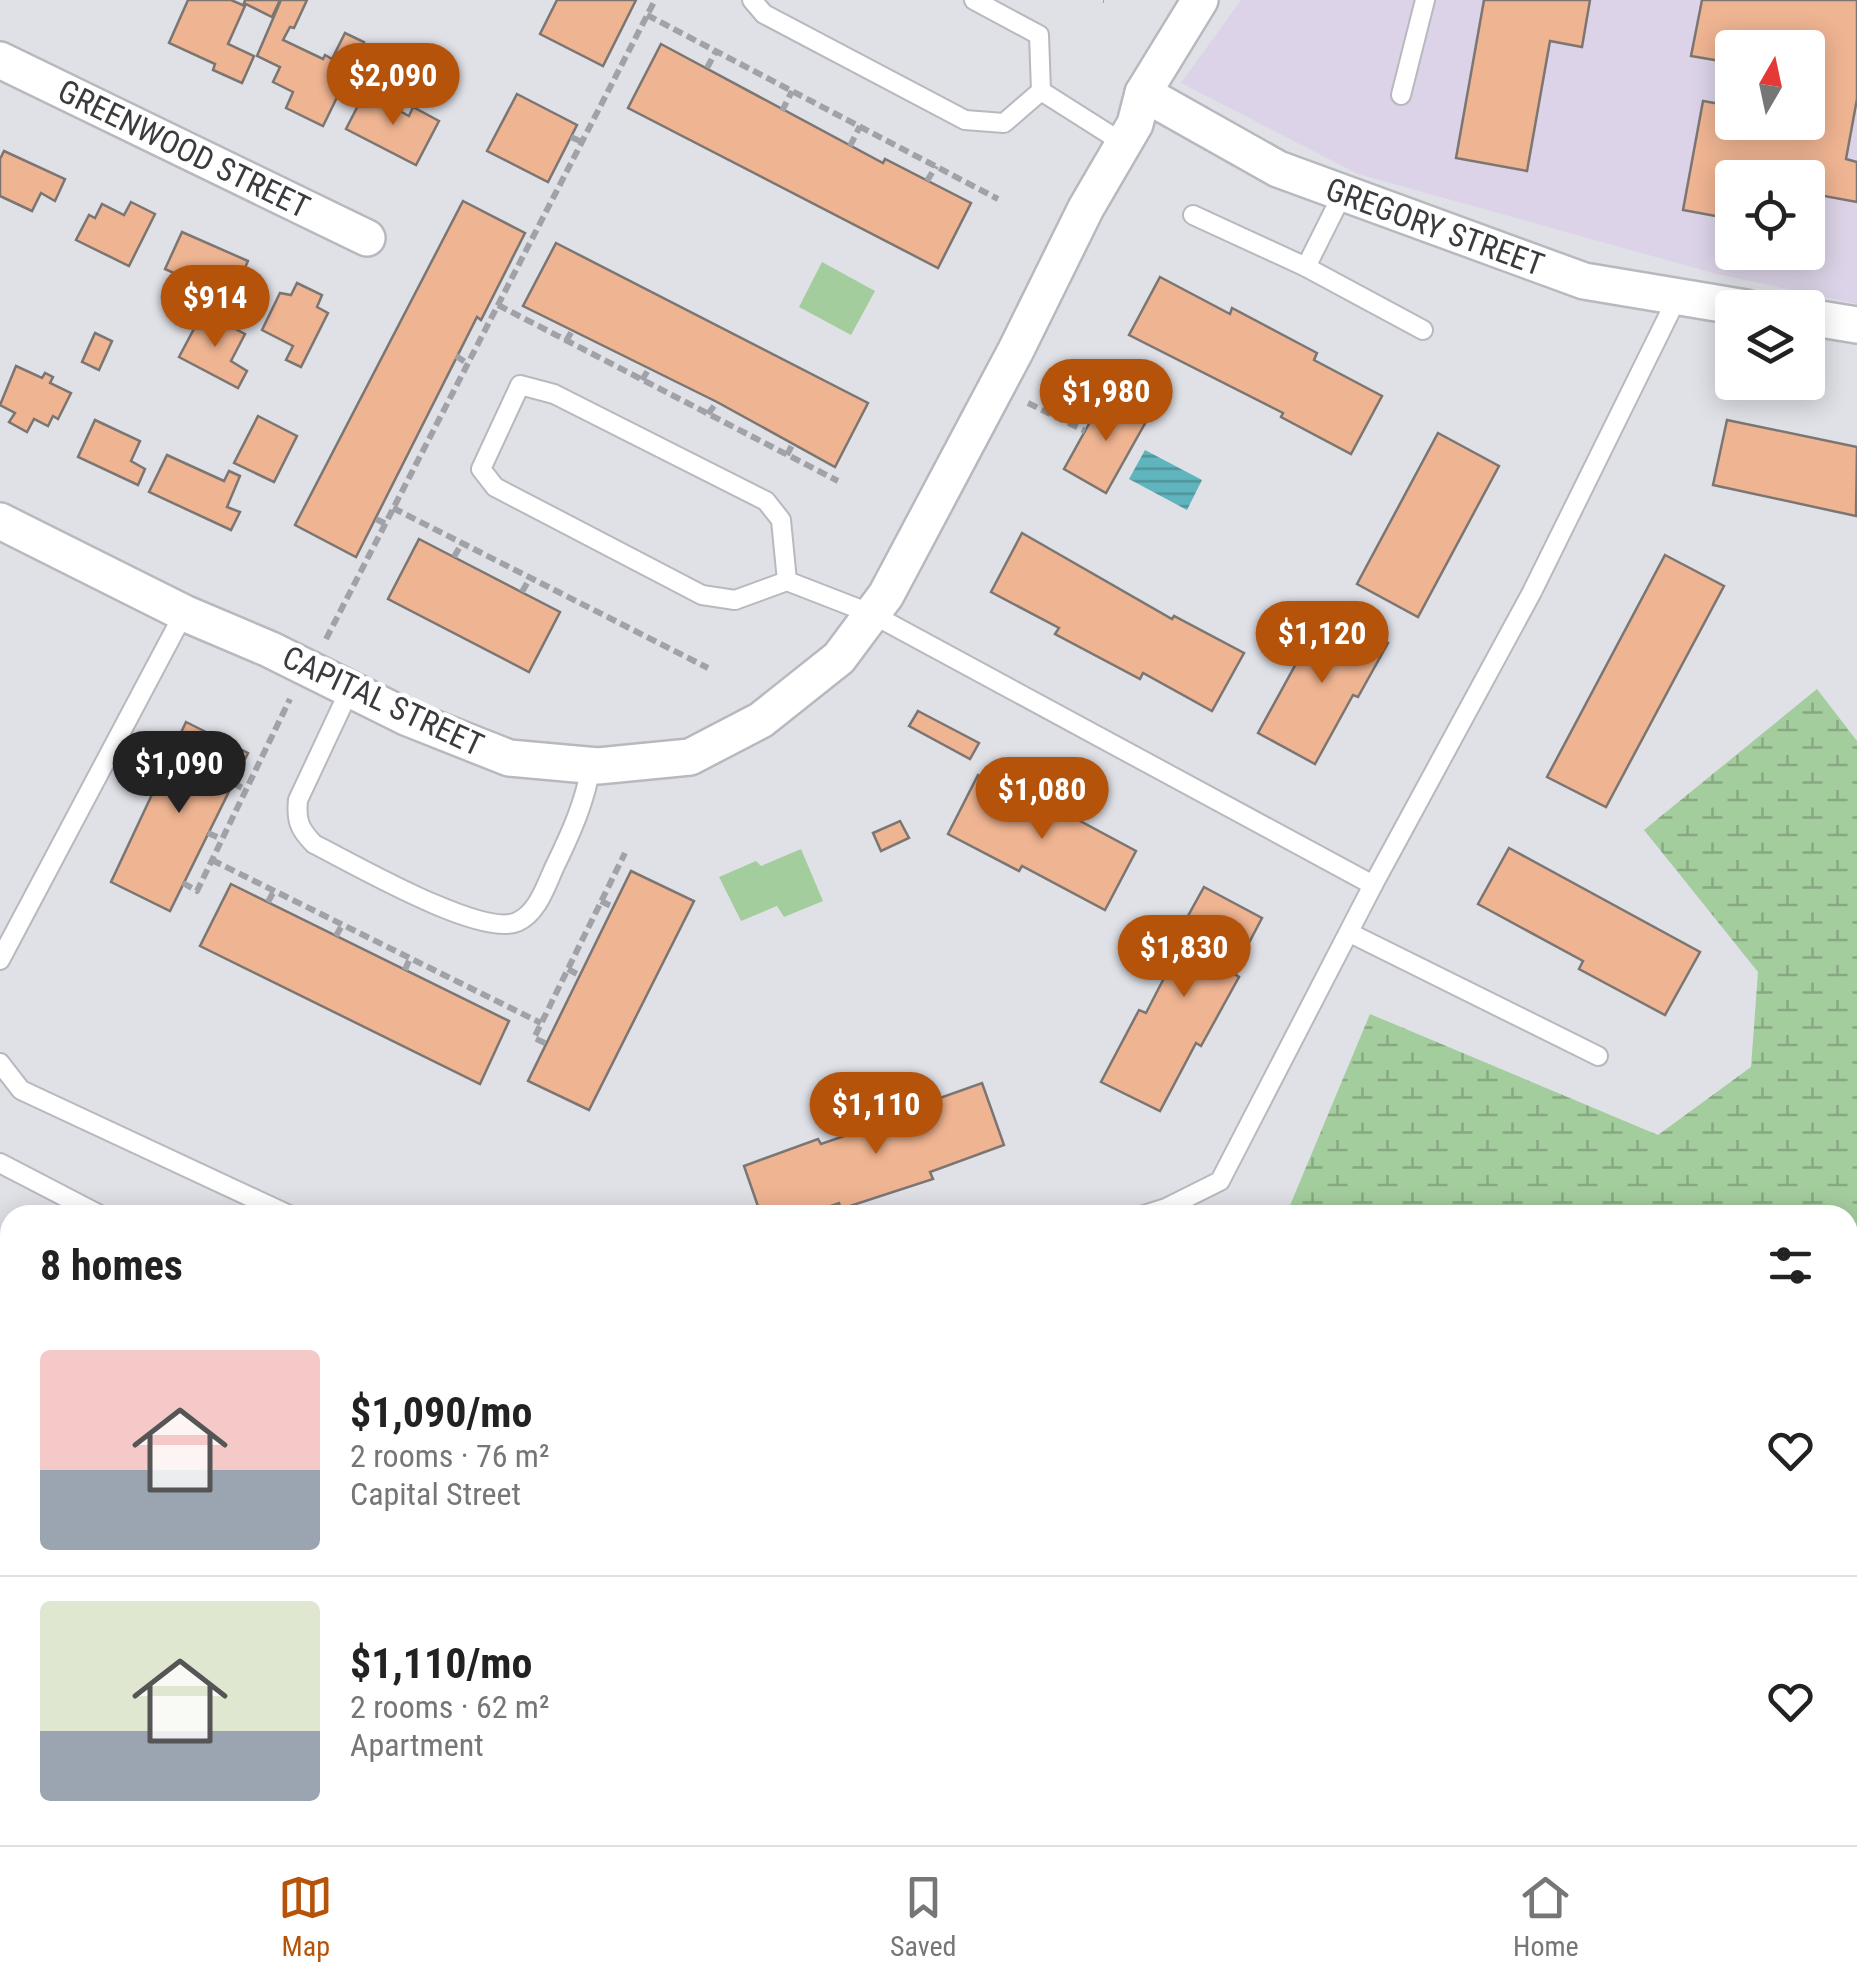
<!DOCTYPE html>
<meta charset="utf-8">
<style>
:root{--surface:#fff;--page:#f2f2f2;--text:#222;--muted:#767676;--line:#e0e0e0;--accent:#b45309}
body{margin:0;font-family:"Roboto Condensed",sans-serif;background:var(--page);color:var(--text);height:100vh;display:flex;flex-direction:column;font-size:38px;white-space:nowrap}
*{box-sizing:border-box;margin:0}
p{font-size:32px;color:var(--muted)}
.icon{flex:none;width:55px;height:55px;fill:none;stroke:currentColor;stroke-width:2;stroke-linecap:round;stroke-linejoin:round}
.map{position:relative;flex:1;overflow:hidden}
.side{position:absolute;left:0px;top:1205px;width:1858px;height:640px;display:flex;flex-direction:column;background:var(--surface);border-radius:30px 30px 0 0;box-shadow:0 5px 25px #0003}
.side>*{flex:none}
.needle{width:65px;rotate:9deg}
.tools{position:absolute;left:1715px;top:30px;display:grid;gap:20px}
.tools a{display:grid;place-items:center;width:110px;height:110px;border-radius:10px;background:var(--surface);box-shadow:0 5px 25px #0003;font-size:50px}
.price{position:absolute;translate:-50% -85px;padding:0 22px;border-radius:35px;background:var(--accent);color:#fff;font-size:32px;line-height:65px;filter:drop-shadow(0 2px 5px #0008)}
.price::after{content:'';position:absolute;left:50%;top:60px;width:30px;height:22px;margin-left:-15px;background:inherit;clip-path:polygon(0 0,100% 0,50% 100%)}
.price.selected{background:#222;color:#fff}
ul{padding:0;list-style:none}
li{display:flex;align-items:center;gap:30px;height:250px;padding:0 40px}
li+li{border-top:2px solid var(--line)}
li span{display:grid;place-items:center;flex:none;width:280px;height:200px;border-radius:10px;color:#555}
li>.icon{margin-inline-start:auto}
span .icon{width:120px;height:120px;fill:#fffc;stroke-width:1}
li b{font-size:42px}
h2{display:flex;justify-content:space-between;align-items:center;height:120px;padding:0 40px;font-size:42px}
.tabs{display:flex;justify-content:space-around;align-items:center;height:140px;border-top:2px solid var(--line);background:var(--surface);font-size:28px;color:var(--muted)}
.tabs a{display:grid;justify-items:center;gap:5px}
.tabs .selected{color:var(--accent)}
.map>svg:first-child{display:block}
.commercial{fill:#dcd3e8;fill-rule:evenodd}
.wetland{fill:url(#wetland-marsh)}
.green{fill:#a4cd9e}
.water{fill:url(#water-rules)}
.building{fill:#efb492;stroke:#7c7673;stroke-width:2.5}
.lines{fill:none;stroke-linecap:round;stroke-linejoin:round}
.service-casing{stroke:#b7b9bf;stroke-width:22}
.minor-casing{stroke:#b7b9bf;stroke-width:40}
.path{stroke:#a1a2a7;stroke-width:6;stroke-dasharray:10 5;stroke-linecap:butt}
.service{stroke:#fff;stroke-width:18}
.minor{stroke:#fff;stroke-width:35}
.labels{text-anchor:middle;stroke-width:9;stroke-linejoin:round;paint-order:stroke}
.street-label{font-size:32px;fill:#3a3b3e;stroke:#fff}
</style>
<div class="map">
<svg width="1857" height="1845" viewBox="0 0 1857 1845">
<defs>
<pattern id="wetland-marsh" width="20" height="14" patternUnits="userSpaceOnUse" patternTransform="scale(2.5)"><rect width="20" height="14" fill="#a4cd9e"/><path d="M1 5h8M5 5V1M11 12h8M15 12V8" fill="none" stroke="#87a882"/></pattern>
<pattern id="water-rules" width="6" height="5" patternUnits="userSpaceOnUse" patternTransform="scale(2.5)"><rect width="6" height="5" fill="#60b4bd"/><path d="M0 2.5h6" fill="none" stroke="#50949b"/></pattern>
</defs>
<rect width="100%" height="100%" fill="#dfe1e7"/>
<!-- commercial -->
<path class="commercial" d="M1241,0H1857V304L1713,273L1358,174L1181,83ZM1732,48H1808V122H1732ZM1732,178H1808V252H1732Z"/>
<!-- wetland -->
<path class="wetland" d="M1817,689L1857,741V1845H1289L1273,1835H1848V1215H1286L1370,1014L1658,1135L1751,1067L1758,972L1644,830Z"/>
<!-- green -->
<g class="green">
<path d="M822,262L875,291L851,335L799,307Z"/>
<path d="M801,849L823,901L784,917L777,906L741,921L719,877L756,861L761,866Z"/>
</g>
<!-- water -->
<path class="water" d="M1145,450L1202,480L1187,510L1129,479Z"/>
<!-- building -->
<g class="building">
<path d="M188,0H231L245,6L228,44L254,56L242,83L213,70L215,64L169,43Z"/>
<path d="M245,0H280L272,17L244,3Z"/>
<path d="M281,0H307L294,28L290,27L283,40L323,59L325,55L332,59L345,33L364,42L323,126L286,108L293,92L273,82L280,67L257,56Z"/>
<path d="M557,0H636L603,66L540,34Z"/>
<path d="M1484,0H1590L1582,47L1550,41L1527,171L1456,158Z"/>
<path d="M1702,0H1857V99L1846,159L1857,162V202L1808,193V178H1732V219L1683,210L1703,101L1732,106V122H1808V48H1732V63L1691,56Z"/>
<path d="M661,44L883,163L885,159L971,203L938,268L628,108Z"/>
<path d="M365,92L409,116L413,107L439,121L416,165L346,129Z"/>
<path d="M517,94L577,125L548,182L487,151Z"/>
<path d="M4,151L65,179L55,201L41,193L32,211L0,196V159Z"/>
<path d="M463,201L525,233L481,320L477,317L356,557L295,525Z"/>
<path d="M131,202L155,214L129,266L76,240L89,215L95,218L102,204L124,215Z"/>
<path d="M182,232L248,261L238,284L229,280L222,295L205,286L199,299L186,293L192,281L165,269Z"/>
<path d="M556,243L868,403L835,467L717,402L523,306Z"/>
<path d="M1160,277L1230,314L1232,308L1317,353L1314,360L1382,396L1351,454L1281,417L1283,413L1129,335Z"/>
<path d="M297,283L322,295L317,307L328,313L301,367L286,360L293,346L262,330L280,293L291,295Z"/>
<path d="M203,312L245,334L231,361L247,371L238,388L179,357Z"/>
<path d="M95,333L112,341L99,370L82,362Z"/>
<path d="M16,366L42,378L45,373L53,377L50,383L71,393L58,419L53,416L48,426L34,419L27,432L9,422L15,413L0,405Z"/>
<path d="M1105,395L1148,418L1106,493L1064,469Z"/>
<path d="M258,416L297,436L274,482L234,463Z"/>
<path d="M95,420L140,441L131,461L145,469L138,485L78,457Z"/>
<path d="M1727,420L1857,447L1856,516L1713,485Z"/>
<path d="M1438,433L1499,466L1418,617L1357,584Z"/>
<path d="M167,455L224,481L229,471L240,476L227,507L240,512L231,530L149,492Z"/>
<path d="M1022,533L1172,619L1174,616L1244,653L1212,711L1143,673L1140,679L1055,634L1059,628L991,592Z"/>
<path d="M419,539L560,612L529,672L388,599Z"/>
<path d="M1665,555L1724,586L1606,807L1547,777Z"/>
<path d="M1326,609L1388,643L1358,697L1353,695L1315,764L1258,733Z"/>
<path d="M918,711L979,743L970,759L909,726Z"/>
<path d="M186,722L248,753L170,911L111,882Z"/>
<path d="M978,775L1049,812L1052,806L1136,851L1105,910L1022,866L1019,871L948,834Z"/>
<path d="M900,821L909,838L881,851L873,833Z"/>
<path d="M1509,848L1700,952L1665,1015L1579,969L1583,961L1478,904Z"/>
<path d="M631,871L694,901L589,1110L528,1081Z"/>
<path d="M231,884L509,1021L480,1084L200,946Z"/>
<path d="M1204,887L1262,918L1233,973L1239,977L1201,1046L1196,1043L1160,1111L1101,1082L1139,1010L1146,1013L1180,947L1173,943Z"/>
<path d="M982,1083L1004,1145L930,1172L933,1179L841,1209L839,1203L805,1215H761L744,1166L818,1139L821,1144L908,1114L906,1110Z"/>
</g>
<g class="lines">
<defs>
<g id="service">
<path d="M752,0L764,14L965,120L1004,123L1041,91"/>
<path d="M974,0L1039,35L1041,91"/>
<path d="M1041,91L1123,143"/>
<path d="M1401,95L1425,0"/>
<path d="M1343,193L1306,267L1423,330"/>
<path d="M1193,215L1306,267"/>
<path d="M787,581L735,600L702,595L495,487L481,469L520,385L554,394L766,501L781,520L787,581L872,614L1373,885L1532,592L1678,296"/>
<path d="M350,689L298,800C296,820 299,829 314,844C352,863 481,938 517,922C538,913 546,885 555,866C571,833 585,802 591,766"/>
<path d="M1350,933L1598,1056"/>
<path d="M0,960L184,613"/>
<path d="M0,1063L21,1090L289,1215"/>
<path d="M0,1163L100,1215"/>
<path d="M1144,1215L1166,1208L1220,1181L1373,885"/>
<path d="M1062,1835L1078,1845"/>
</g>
<g id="minor">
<path d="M0,60L367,238"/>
<path d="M1143,93L1278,169L1584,281L1746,308"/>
<path d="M1808,317L1857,325"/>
<path d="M0,521L184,613L269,649L408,718L509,758L598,766L690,757L761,720L839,658L886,595L1016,350L1086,208L1135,124L1143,93L1200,0"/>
</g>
</defs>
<!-- service casing -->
<use href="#service" class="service-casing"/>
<!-- minor casing -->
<use href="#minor" class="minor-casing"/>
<!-- path -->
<g class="path">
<path d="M1103,0H1104"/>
<path d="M647,15L998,199"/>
<path d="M707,68L716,51"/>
<path d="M782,111L792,91"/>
<path d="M571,137L582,142"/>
<path d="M850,146L860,126"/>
<path d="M927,181L936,166"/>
<path d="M498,305L838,481"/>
<path d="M566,341L572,331"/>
<path d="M456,356L468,364"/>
<path d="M642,380L650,367"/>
<path d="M1028,403L1085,431"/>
<path d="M708,414L717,402"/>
<path d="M787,455L792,445"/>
<path d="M393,508L708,668"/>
<path d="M376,519L386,524"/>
<path d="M454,557L462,543"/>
<path d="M522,592L530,578"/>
<path d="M326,639L655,0"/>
<path d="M233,783L246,790"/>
<path d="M208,833L222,839"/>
<path d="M212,860L541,1023"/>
<path d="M183,883L197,891L290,699"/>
<path d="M601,901L613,907"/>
<path d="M268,902L274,891"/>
<path d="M336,936L342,925"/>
<path d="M568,969L579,975"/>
<path d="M405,970L410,958"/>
<path d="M545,1043L534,1038L625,853"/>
</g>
<!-- service -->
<use href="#service" class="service"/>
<!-- minor -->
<use href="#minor" class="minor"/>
</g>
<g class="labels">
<!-- street labels -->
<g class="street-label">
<text transform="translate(184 149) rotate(26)" y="11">GREENWOOD STREET</text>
<text transform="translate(1435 227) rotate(20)" y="11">GREGORY STREET</text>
<text transform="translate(383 701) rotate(25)" y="11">CAPITAL STREET</text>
</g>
</g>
</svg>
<div class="tools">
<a><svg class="needle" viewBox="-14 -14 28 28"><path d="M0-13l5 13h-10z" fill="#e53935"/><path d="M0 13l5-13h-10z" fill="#767676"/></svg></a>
<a><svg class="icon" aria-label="locate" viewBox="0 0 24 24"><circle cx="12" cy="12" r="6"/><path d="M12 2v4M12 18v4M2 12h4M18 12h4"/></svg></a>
<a><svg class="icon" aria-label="layers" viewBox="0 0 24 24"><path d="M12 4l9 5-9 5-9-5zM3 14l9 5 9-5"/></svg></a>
</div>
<b class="price" style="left:393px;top:128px">$2,090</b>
<b class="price" style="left:215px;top:350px">$914</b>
<b class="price" style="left:1106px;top:444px">$1,980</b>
<b class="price" style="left:1322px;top:686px">$1,120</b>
<b class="price selected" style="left:179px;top:816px">$1,090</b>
<b class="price" style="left:1042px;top:842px">$1,080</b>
<b class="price" style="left:1184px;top:1000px">$1,830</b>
<b class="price" style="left:876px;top:1157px">$1,110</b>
<section class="side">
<h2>8 homes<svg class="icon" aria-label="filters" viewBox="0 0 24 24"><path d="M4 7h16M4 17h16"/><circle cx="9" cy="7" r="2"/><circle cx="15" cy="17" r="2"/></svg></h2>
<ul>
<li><span style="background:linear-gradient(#f6c9c9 60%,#9aa5b1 0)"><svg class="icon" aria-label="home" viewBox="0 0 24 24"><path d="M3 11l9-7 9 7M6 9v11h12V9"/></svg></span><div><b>$1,090/mo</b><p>2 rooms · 76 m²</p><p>Capital Street</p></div><svg class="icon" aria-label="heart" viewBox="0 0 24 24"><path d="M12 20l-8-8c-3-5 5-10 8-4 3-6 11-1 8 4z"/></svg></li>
<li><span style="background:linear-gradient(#dfe7d0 65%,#9aa5b1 0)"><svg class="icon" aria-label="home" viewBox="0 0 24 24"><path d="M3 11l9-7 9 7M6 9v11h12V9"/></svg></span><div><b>$1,110/mo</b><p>2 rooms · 62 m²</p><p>Apartment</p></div><svg class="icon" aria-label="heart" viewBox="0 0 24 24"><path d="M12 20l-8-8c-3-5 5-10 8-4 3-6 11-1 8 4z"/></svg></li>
</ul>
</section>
</div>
<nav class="tabs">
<a class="selected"><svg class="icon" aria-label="map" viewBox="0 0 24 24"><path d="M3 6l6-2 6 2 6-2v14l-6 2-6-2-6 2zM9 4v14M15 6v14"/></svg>Map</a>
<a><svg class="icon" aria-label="saved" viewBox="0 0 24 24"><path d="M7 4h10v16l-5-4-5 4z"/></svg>Saved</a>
<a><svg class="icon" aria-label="home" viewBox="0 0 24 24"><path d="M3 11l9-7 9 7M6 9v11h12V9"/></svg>Home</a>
</nav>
